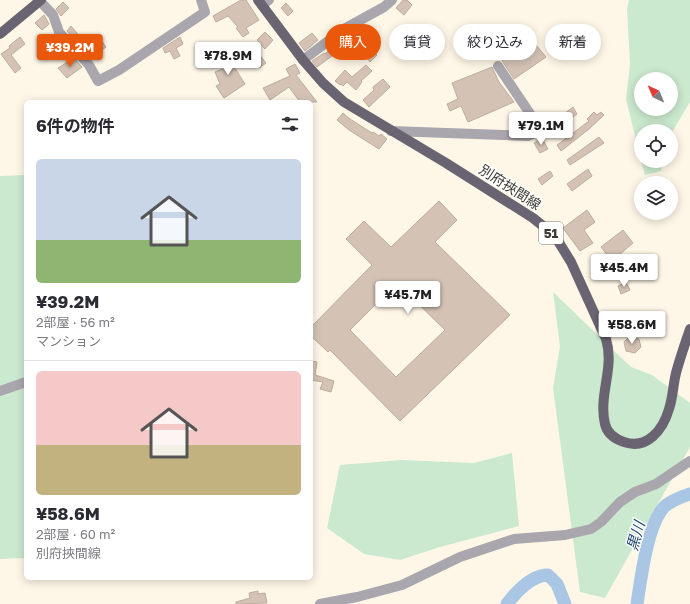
<!DOCTYPE html>
<html lang="ja">
<meta charset="utf-8">
<style>
:root{--surface:#fff;--page:#f7f7f7;--text:#2b2b33;--muted:#7c7c81;--line:#e1e1e2;--accent:#ea580c}
body{margin:0;font-family:"Golos Text","Noto Sans JP",sans-serif;background:var(--page);color:var(--text);height:100vh;display:flex;flex-direction:column;font-size:15px;white-space:nowrap}
*{box-sizing:border-box;margin:0}
p{font-size:13px;color:var(--muted)}
.icon{flex:none;width:22px;height:22px;fill:none;stroke:currentColor;stroke-width:2;stroke-linecap:round;stroke-linejoin:round}
.map{position:relative;flex:1;overflow:hidden}
.details{position:absolute;left:24px;top:100px;width:289px;height:480px;display:flex;flex-direction:column;background:var(--surface);border-radius:6px;box-shadow:0 2px 10px #0003}
.details>*{flex:none}
.guide{position:absolute;left:325px;top:24px;width:305px;height:36px;display:flex;gap:8px}
.needle{width:26px;rotate:316deg}
.buttons{position:absolute;left:634px;top:72px;display:grid;gap:8px}
.buttons a{display:grid;place-items:center;width:44px;height:44px;border-radius:50%;background:var(--surface);box-shadow:0 2px 10px #0003;font-size:20px}
.price{position:absolute;translate:-50% -34px;padding:0 9px;border-radius:4px;background:#fff;color:#222;font-size:13px;line-height:26px;filter:drop-shadow(0 1px 2px #0008)}
.price::after{content:'';position:absolute;left:50%;top:24px;width:12px;height:9px;margin-left:-6px;background:inherit;clip-path:polygon(0 0,100% 0,50% 100%)}
.price.current{background:var(--accent);color:#fff}
ul{padding:0;list-style:none}
li{display:grid;align-content:center;gap:8px;height:212px;padding:0 12px}
li+li{border-top:1px solid var(--line)}
li span{display:grid;place-items:center;height:124px;border-radius:6px;color:#555}
li>.icon{margin-inline-start:auto}
span .icon{width:72px;height:72px;fill:#fffc;stroke-width:1}
li b{font-size:17px}
h2{display:flex;justify-content:space-between;align-items:center;height:48px;padding:0 12px;font-size:17px}
.chip{padding:0 14px;border-radius:18px;background:var(--surface);box-shadow:0 2px 10px #0003;font-size:14px;line-height:36px}
.chip.current{background:var(--accent);color:#fff}
.map>svg:first-child{display:block}
.green{fill:#cbe9cf;fill-rule:evenodd}
.lines{fill:none;stroke-linecap:round;stroke-linejoin:round}
.river{stroke:#a9c6e5;stroke-width:13}
.building{fill:#d4c3b5;stroke:#bdac9e;fill-rule:evenodd}
.minor{stroke:#aaa6ae;stroke-width:10}
.major{stroke:#6a6372;stroke-width:10}
.labels{text-anchor:middle;stroke-width:3;stroke-linejoin:round;paint-order:stroke}
.shield{fill:#fff;stroke:#76746f;stroke-width:1}
.shield-label{font-size:13px;font-weight:bold;fill:#3c3931}
.street-label{font-size:14px;fill:#3c3931;stroke:#fff}
.water-label{font-size:15px;font-style:italic;fill:#1f4972;stroke:#fff}
</style>
<div class="map">
<svg width="690" height="604" viewBox="0 0 690 604">
<rect width="100%" height="100%" fill="#fef7e7"/>
<!-- green -->
<g class="green">
<path d="M629,0H690V102L671,134V131H641V160L626,99L630,64L627,9ZM641,79H671V109H641Z"/>
<path d="M641,161H663L661,171L645,175Z"/>
<path d="M26,175V558L0,559V176Z"/>
<path d="M553,292L631,367L652,375L690,403V447L605,598L580,592L553,388L560,346Z"/>
<path d="M512,453L519,526L440,547L400,560L364,554L327,528L340,465L401,460L474,463Z"/>
</g>
<g class="lines">
<!-- river -->
<g class="river">
<path d="M507,604C516,592 532,575 548,575L557,584L565,604"/>
<path d="M637,604C641,579 647,524 665,506C673,500 681,497 690,494"/>
</g>
</g>
<!-- building -->
<g class="building">
<path d="M241,0H246L259,20L246,28L249,33L243,37L236,28L238,27L228,16L216,22L213,16Z"/>
<path d="M403,0H407L412,5L404,15L396,8Z"/>
<path d="M63,2L69,8L61,16L56,9Z"/>
<path d="M286,3L293,11L288,16L281,8Z"/>
<path d="M44,15L49,24L42,30L35,23Z"/>
<path d="M71,26L82,39L78,43L67,31Z"/>
<path d="M362,26L370,34L363,40L377,55L370,62L353,43L338,56L336,53L317,67L312,61L324,53L325,54L343,38L346,41Z"/>
<path d="M265,32L273,40L265,49L257,40Z"/>
<path d="M312,33L318,40L305,51L299,43Z"/>
<path d="M20,37L25,44L11,55L21,68L15,73L1,54L10,48L9,46Z"/>
<path d="M180,37L183,44L176,48L180,56L174,59L170,51L165,53L163,48Z"/>
<path d="M531,39L546,57L514,79L501,59Z"/>
<path d="M101,40L106,47L95,55L90,47Z"/>
<path d="M227,49L235,64L233,65L245,84L224,98L216,86L220,84L215,72L225,68L218,54Z"/>
<path d="M258,53L266,63L259,68L252,58Z"/>
<path d="M74,58L82,67L67,78L58,68Z"/>
<path d="M295,64L300,73L296,75L317,102H300L289,87L270,100L263,88L290,76L286,69Z"/>
<path d="M366,65L372,71L361,81L362,82L356,90L347,82L343,86L341,84L340,85L335,81L345,70L352,77Z"/>
<path d="M492,67L499,82L514,102L468,122L461,106L450,111L447,104L458,99L452,83Z"/>
<path d="M383,79L390,87L369,107L363,100L374,90L373,87Z"/>
<path d="M573,107L577,114L549,135L547,132V127Z"/>
<path d="M594,112L597,115L601,112L604,115L589,129L561,151L557,145L589,121L587,119Z"/>
<path d="M343,113L350,119L372,133L373,132L379,136L381,134L387,139L379,149L349,130L337,120Z"/>
<path d="M599,137L604,143L570,165L567,160Z"/>
<path d="M542,138L548,149L540,153L534,143Z"/>
<path d="M588,169L592,176L572,191L567,184Z"/>
<path d="M550,171L553,176L542,185L538,179Z"/>
<path d="M439,201L457,220L435,242L510,315L400,421L330,350L328,352L311,336V327L372,265L346,239L364,221L391,247ZM397,283L445,330L396,377L350,330Z"/>
<path d="M587,210L595,222L584,230L593,243L580,251L563,228Z"/>
<path d="M623,230L633,243L612,261L601,247Z"/>
<path d="M626,282L630,290L621,294L618,286Z"/>
<path d="M630,336L639,339L641,347L635,353L626,351L624,342Z"/>
<path d="M311,361L317,362L315,375L334,381L331,392L320,389L323,382L311,380Z"/>
<path d="M258,591V594L265,593L267,603L236,604V602L250,598L249,593Z"/>
</g>
<g class="lines">
<!-- minor -->
<g class="minor">
<path d="M40,1L53,15L59,32L89,65L98,81L119,70L205,12L201,0"/>
<path d="M262,5L269,0"/>
<path d="M303,60L344,29L384,7L392,0"/>
<path d="M391,131L528,136L541,130L498,66"/>
<path d="M0,391L26,382"/>
<path d="M320,604L357,597L402,585L460,557L514,539L565,535L591,529L601,522L620,502L635,492L656,484L690,461"/>
</g>
<!-- major -->
<g class="major">
<path d="M258,0L303,60L323,83L344,102L446,163L533,218L548,230L558,241L571,262L606,339C615,368 598,395 605,424C607,433 615,439 624,442C647,450 663,430 669,409C673,397 673,385 676,373C680,358 685,344 690,329"/>
<path d="M0,34L41,0"/>
</g>
</g>
<g class="labels">
<!-- shield labels -->
<rect class="shield" x="539" y="222" width="24" height="22" rx="3"/>
<g class="shield-label">
<text x="551" y="238">51</text>
</g>
<!-- street labels -->
<g class="street-label">
<text transform="translate(510 187) rotate(33)" y="5">別府挾間線</text>
</g>
<!-- water labels -->
<g class="water-label">
<text transform="translate(636 536) rotate(-74)" y="5">黒川</text>
</g>
</g>
</svg>
<div class="buttons">
<a><svg class="needle" viewBox="-14 -14 28 28"><path d="M0-13l5 13h-10z" fill="#e53935"/><path d="M0 13l5-13h-10z" fill="#7c7c81"/></svg></a>
<a><svg class="icon" aria-label="locate" viewBox="0 0 24 24"><circle cx="12" cy="12" r="6"/><path d="M12 2v4M12 18v4M2 12h4M18 12h4"/></svg></a>
<a><svg class="icon" aria-label="layers" viewBox="0 0 24 24"><path d="M12 4l9 5-9 5-9-5zM3 14l9 5 9-5"/></svg></a>
</div>
<b class="price current" style="left:70px;top:68px">¥39.2M</b>
<b class="price" style="left:228px;top:76px">¥78.9M</b>
<b class="price" style="left:541px;top:146px">¥79.1M</b>
<b class="price" style="left:624px;top:288px">¥45.4M</b>
<b class="price" style="left:408px;top:315px">¥45.7M</b>
<b class="price" style="left:632px;top:345px">¥58.6M</b>
<div class="guide">
<a class="chip current">購入</a>
<a class="chip">賃貸</a>
<a class="chip">絞り込み</a>
<a class="chip">新着</a>
</div>
<section class="details">
<h2>6件の物件<svg class="icon" aria-label="filters" viewBox="0 0 24 24"><path d="M4 7h16M4 17h16"/><circle cx="9" cy="7" r="2"/><circle cx="15" cy="17" r="2"/></svg></h2>
<ul>
<li><span style="background:linear-gradient(#c9d6e8 65%,#8fb573 0)"><svg class="icon" aria-label="home" viewBox="0 0 24 24"><path d="M3 11l9-7 9 7M6 9v11h12V9"/></svg></span><div><b>¥39.2M</b><p>2部屋 · 56 m²</p><p>マンション</p></div></li>
<li><span style="background:linear-gradient(#f6c9c9 60%,#c2b280 0)"><svg class="icon" aria-label="home" viewBox="0 0 24 24"><path d="M3 11l9-7 9 7M6 9v11h12V9"/></svg></span><div><b>¥58.6M</b><p>2部屋 · 60 m²</p><p>別府挾間線</p></div></li>
</ul>
</section>
</div>
